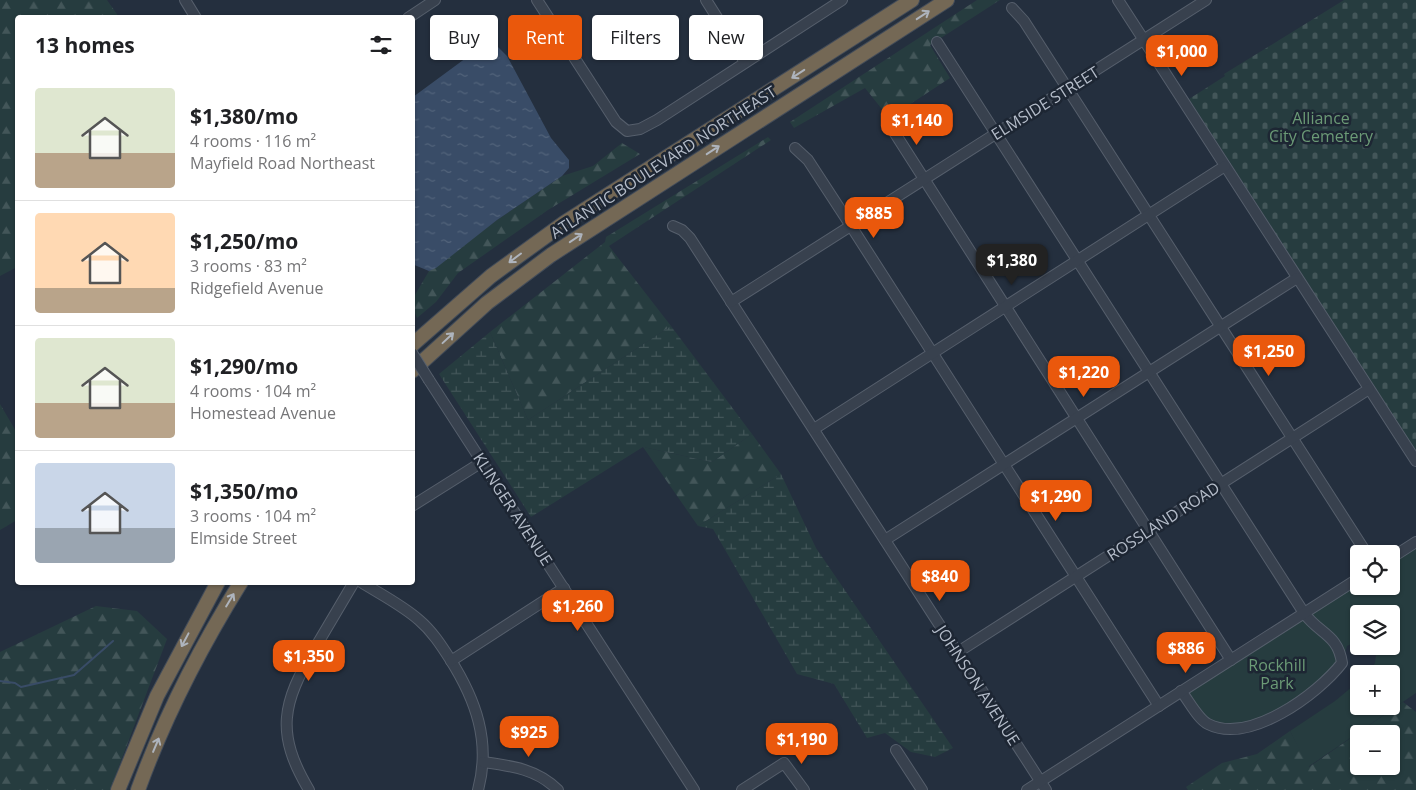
<!DOCTYPE html>
<meta charset="utf-8">
<style>
:root{--surface:#fff;--page:#f6f6f6;--text:#202124;--muted:#757577;--line:#e0e0e0;--accent:#ea580c}
body{margin:0;font-family:"Open Sans",sans-serif;background:var(--page);color:var(--text);height:100vh;display:flex;flex-direction:column;font-size:19px;white-space:nowrap}
*{box-sizing:border-box;margin:0}
p{font-size:16px;color:var(--muted)}
.icon{flex:none;width:28px;height:28px;fill:none;stroke:currentColor;stroke-width:2;stroke-linecap:round;stroke-linejoin:round}
.map{position:relative;flex:1;overflow:hidden}
.details{position:absolute;left:15px;top:15px;width:400px;height:570px;display:flex;flex-direction:column;background:var(--surface);border-radius:5px;box-shadow:0 1px 4px #0004}
.details>*{flex:none}
.top-card{position:absolute;left:430px;top:15px;width:475px;height:45px;display:flex;gap:10px}
.controls{position:absolute;left:1350px;top:545px;display:grid;gap:10px}
.controls a{display:grid;place-items:center;width:50px;height:50px;border-radius:5px;background:var(--surface);box-shadow:0 1px 4px #0004;font-size:25px}
.price{position:absolute;translate:-50% -42px;padding:0 11px;border-radius:10px;background:var(--accent);color:#fff;font-size:16px;line-height:32px;filter:drop-shadow(0 1px 2px #0008)}
.price::after{content:'';position:absolute;left:50%;top:30px;width:15px;height:11px;margin-left:-8px;background:inherit;clip-path:polygon(0 0,100% 0,50% 100%)}
.price.current{background:#222;color:#fff}
ul{padding:0;list-style:none}
li{display:flex;align-items:center;gap:15px;height:125px;padding:0 20px}
li+li{border-top:1px solid var(--line)}
li span{display:grid;place-items:center;flex:none;width:140px;height:100px;border-radius:5px;color:#555}
li>.icon{margin-inline-start:auto}
span .icon{width:60px;height:60px;fill:#fffc;stroke-width:1}
li b{font-size:21px}
h2{display:flex;justify-content:space-between;align-items:center;height:60px;padding:0 20px;font-size:21px}
.chip{padding:0 18px;border-radius:5px;background:var(--surface);box-shadow:0 1px 4px #0004;font-size:18px;line-height:45px}
.chip.current{background:var(--accent);color:#fff}
.map>svg:first-child{display:block}
.green{fill:#263c3f}
.forest{fill:url(#forest-firs);fill-rule:evenodd}
.wetland{fill:url(#wetland-marsh)}
.cemetery{fill:url(#cemetery-stones)}
.water{fill:url(#water-ripples)}
.lines{fill:none;stroke-linecap:round;stroke-linejoin:round}
.stream{stroke:#394c67;stroke-width:2}
.minor-casing{stroke:#565f6c;stroke-width:12}
.highway-casing{stroke:#434c59;stroke-width:16}
.minor{stroke:#38414e;stroke-width:10}
.highway{stroke:#746855;stroke-width:14}
.minor-bridge-casing{stroke:#565f6c;stroke-width:12;stroke-linecap:butt}
.minor-bridge{stroke:#38414e;stroke-width:10}
.oneway{stroke:#aeb4bd}
.labels{text-anchor:middle;stroke-width:5;stroke-linejoin:round;paint-order:stroke}
.street-label{font-size:16px;fill:#b4bcc9;stroke:#1d2633}
.park-label{font-size:16px;fill:#6b9a76;stroke:#1d2633}
</style>
<div class="map">
<svg width="1416" height="790" viewBox="0 0 1416 790">
<defs>
<pattern id="forest-firs" width="22" height="20" patternUnits="userSpaceOnUse" patternTransform="scale(1.25)"><rect width="22" height="20" fill="#263c3f"/><path d="M5 1l3.5 6h-7zM16 11l3.5 6h-7z" fill="#435659"/></pattern>
<pattern id="wetland-marsh" width="20" height="14" patternUnits="userSpaceOnUse" patternTransform="scale(1.25)"><rect width="20" height="14" fill="#263c3f"/><path d="M1 5h8M5 5V1M11 12h8M15 12V8" fill="none" stroke="#435659"/></pattern>
<pattern id="cemetery-stones" width="16" height="16" patternUnits="userSpaceOnUse" patternTransform="scale(1.25)"><rect width="16" height="16" fill="#263c3f"/><path d="M2 7V4a2 2 0 0 1 4 0v3zM10 15v-3a2 2 0 0 1 4 0v3z" fill="#435659"/></pattern>
<pattern id="water-ripples" width="26" height="14" patternUnits="userSpaceOnUse" patternTransform="scale(1.25)"><rect width="26" height="14" fill="#394c67"/><path d="M2 4q2-2 4 0t4 0M15 11q2-2 4 0t4 0" fill="none" stroke="#53647b"/></pattern>
</defs>
<rect width="100%" height="100%" fill="#242f3e"/>
<!-- green -->
<path class="green" d="M1416,546V693L1308,767L1290,731L1335,701L1359,681V706H1391V674H1367L1375,663L1376,654L1366,646H1391V614H1359V643H1353L1347,646C1341,677 1265,726 1235,725C1226,725 1217,722 1208,721L1187,692L1359,583V586H1391V562Z"/>
<!-- forest -->
<g class="forest">
<path d="M0,0H107L119,17L18,18L17,267L0,276Z"/>
<path d="M977,0H1000L930,45L950,78L889,118L865,88L794,128L790,122Z"/>
<path d="M768,137L771,140L609,246L671,326L528,420L490,332L605,242L606,237Z"/>
<path d="M622,143L640,154L548,210L458,273L436,302L417,318L413,308L412,300L429,271L497,220L562,176L593,166Z"/>
<path d="M0,404L17,433V520L0,530Z"/>
<path d="M752,434L781,474L698,526L643,447L712,462Z"/>
<path d="M96,606L137,611L167,639L110,790H0V652Z"/>
<path d="M1403,702L1416,712V790H1188L1186,787L1222,763L1257,754L1290,731L1309,767ZM1359,734H1391V766H1359Z"/>
</g>
<!-- wetland -->
<g class="wetland">
<path d="M671,326L752,434L712,462L643,447L531,517L439,374L490,332L528,420Z"/>
<path d="M781,474L816,548L953,748L935,757L911,752L885,733L867,738L834,684L797,674L713,529L698,526Z"/>
</g>
<!-- cemetery -->
<path class="cemetery" d="M1344,0H1416V451L1189,99L1225,76L1224,74Z"/>
<!-- water -->
<path class="water" d="M494,43L507,56L551,138L569,160V168L562,176L497,220L436,268L429,271L412,264L413,97L485,44Z"/>
<g class="lines">
<!-- stream -->
<path class="stream" d="M0,681L15,683L21,687L74,675L113,641"/>
<defs>
<g id="minor">
<path d="M185,0L196,18"/>
<path d="M537,0L616,122L627,131L640,129L657,120L842,0"/>
<path d="M706,0L745,62"/>
<path d="M1118,0L1416,461"/>
<path d="M1012,8L1024,21L1367,554"/>
<path d="M408,18L435,0"/>
<path d="M937,42L1304,613C1319,634 1338,634 1342,663C1318,694 1249,745 1208,724C1198,719 1189,701 1181,691"/>
<path d="M889,124L1231,660"/>
<path d="M795,148L808,160L851,226L1159,706"/>
<path d="M673,226L682,230L690,238L1046,790"/>
<path d="M731,302L1206,0"/>
<path d="M429,380L694,790"/>
<path d="M814,429L1225,166"/>
<path d="M412,506L482,462"/>
<path d="M885,540L1297,278"/>
<path d="M1391,558L1416,542"/>
<path d="M361,582C380,594 402,605 419,620C432,631 441,645 450,659C476,700 491,742 478,790"/>
<path d="M958,652L1369,389"/>
<path d="M451,661L564,588"/>
<path d="M896,750L922,790"/>
<path d="M483,762C512,766 537,769 558,790"/>
<path d="M309,790C275,733 282,703 315,648C328,626 341,604 354,582"/>
<path d="M742,790L784,763L804,790"/>
<path d="M1027,790L1359,578"/>
</g>
<g id="highway">
<path d="M412,345L491,276L564,223L912,0"/>
<path d="M412,371L487,303L551,255L947,0"/>
<path d="M118,790L157,696L218,582"/>
<path d="M138,790C164,718 200,648 241,582"/>
</g>
</defs>
<!-- minor casing -->
<use href="#minor" class="minor-casing"/>
<!-- highway casing -->
<use href="#highway" class="highway-casing"/>
<!-- minor -->
<use href="#minor" class="minor"/>
<!-- highway -->
<use href="#highway" class="highway"/>
<defs>
<path id="minor-bridge" d="M412,353L429,380"/>
</defs>
<!-- minor-bridge casing -->
<use href="#minor-bridge" class="minor-bridge-casing"/>
<!-- minor-bridge -->
<use href="#minor-bridge" class="minor-bridge"/>
</g>
<!-- one-way arrows -->
<defs><path id="oneway-shaft" d="M-6 0H5M1.5-3L5.5 0L1.5 3" fill="none" stroke-width="1.6" stroke-linecap="round" stroke-linejoin="round" transform="scale(1.25)"/></defs>
<g class="oneway">
<use href="#oneway-shaft" transform="translate(923 15) rotate(-33)"/>
<use href="#oneway-shaft" transform="translate(798 74) rotate(147)"/>
<use href="#oneway-shaft" transform="translate(713 150) rotate(-33)"/>
<use href="#oneway-shaft" transform="translate(576 238) rotate(-34)"/>
<use href="#oneway-shaft" transform="translate(515 258) rotate(143)"/>
<use href="#oneway-shaft" transform="translate(448 338) rotate(-43)"/>
<use href="#oneway-shaft" transform="translate(230 600) rotate(-59)"/>
<use href="#oneway-shaft" transform="translate(185 640) rotate(118)"/>
<use href="#oneway-shaft" transform="translate(156 745) rotate(-67)"/>
</g>
<g class="labels">
<!-- street labels -->
<g class="street-label">
<text transform="translate(1045 103) rotate(-32)" y="6">ELMSIDE STREET</text>
<text transform="translate(663 162) rotate(-33)" y="6">ATLANTIC BOULEVARD NORTHEAST</text>
<text transform="translate(513 509) rotate(57)" y="6">KLINGER AVENUE</text>
<text transform="translate(1163 521) rotate(-33)" y="6">ROSSLAND ROAD</text>
<text transform="translate(978 685) rotate(57)" y="6">JOHNSON AVENUE</text>
</g>
<!-- park labels -->
<g class="park-label">
<text x="1321" y="124">Alliance<tspan x="1321" dy="18">City Cemetery</tspan></text>
<text x="1277" y="671">Rockhill<tspan x="1277" dy="18">Park</tspan></text>
</g>
</g>
</svg>
<div class="controls">
<a><svg class="icon" aria-label="locate" viewBox="0 0 24 24"><circle cx="12" cy="12" r="6"/><path d="M12 2v4M12 18v4M2 12h4M18 12h4"/></svg></a>
<a><svg class="icon" aria-label="layers" viewBox="0 0 24 24"><path d="M12 4l9 5-9 5-9-5zM3 14l9 5 9-5"/></svg></a>
<a>+</a>
<a>−</a>
</div>
<b class="price" style="left:1182px;top:77px">$1,000</b>
<b class="price" style="left:917px;top:146px">$1,140</b>
<b class="price" style="left:874px;top:239px">$885</b>
<b class="price current" style="left:1012px;top:286px">$1,380</b>
<b class="price" style="left:1269px;top:377px">$1,250</b>
<b class="price" style="left:1084px;top:398px">$1,220</b>
<b class="price" style="left:1056px;top:522px">$1,290</b>
<b class="price" style="left:940px;top:602px">$840</b>
<b class="price" style="left:578px;top:632px">$1,260</b>
<b class="price" style="left:1186px;top:674px">$886</b>
<b class="price" style="left:309px;top:682px">$1,350</b>
<b class="price" style="left:529px;top:758px">$925</b>
<b class="price" style="left:802px;top:765px">$1,190</b>
<div class="top-card">
<a class="chip">Buy</a>
<a class="chip current">Rent</a>
<a class="chip">Filters</a>
<a class="chip">New</a>
</div>
<section class="details">
<h2>13 homes<svg class="icon" aria-label="filters" viewBox="0 0 24 24"><path d="M4 7h16M4 17h16"/><circle cx="9" cy="7" r="2"/><circle cx="15" cy="17" r="2"/></svg></h2>
<ul>
<li><span style="background:linear-gradient(#dfe7d0 65%,#b9a48a 0)"><svg class="icon" aria-label="home" viewBox="0 0 24 24"><path d="M3 11l9-7 9 7M6 9v11h12V9"/></svg></span><div><b>$1,380/mo</b><p>4 rooms · 116 m²</p><p>Mayfield Road Northeast</p></div></li>
<li><span style="background:linear-gradient(#ffd9b3 75%,#b9a48a 0)"><svg class="icon" aria-label="home" viewBox="0 0 24 24"><path d="M3 11l9-7 9 7M6 9v11h12V9"/></svg></span><div><b>$1,250/mo</b><p>3 rooms · 83 m²</p><p>Ridgefield Avenue</p></div></li>
<li><span style="background:linear-gradient(#dfe7d0 65%,#b9a48a 0)"><svg class="icon" aria-label="home" viewBox="0 0 24 24"><path d="M3 11l9-7 9 7M6 9v11h12V9"/></svg></span><div><b>$1,290/mo</b><p>4 rooms · 104 m²</p><p>Homestead Avenue</p></div></li>
<li><span style="background:linear-gradient(#c9d6e8 65%,#9aa5b1 0)"><svg class="icon" aria-label="home" viewBox="0 0 24 24"><path d="M3 11l9-7 9 7M6 9v11h12V9"/></svg></span><div><b>$1,350/mo</b><p>3 rooms · 104 m²</p><p>Elmside Street</p></div></li>
</ul>
</section>
</div>
